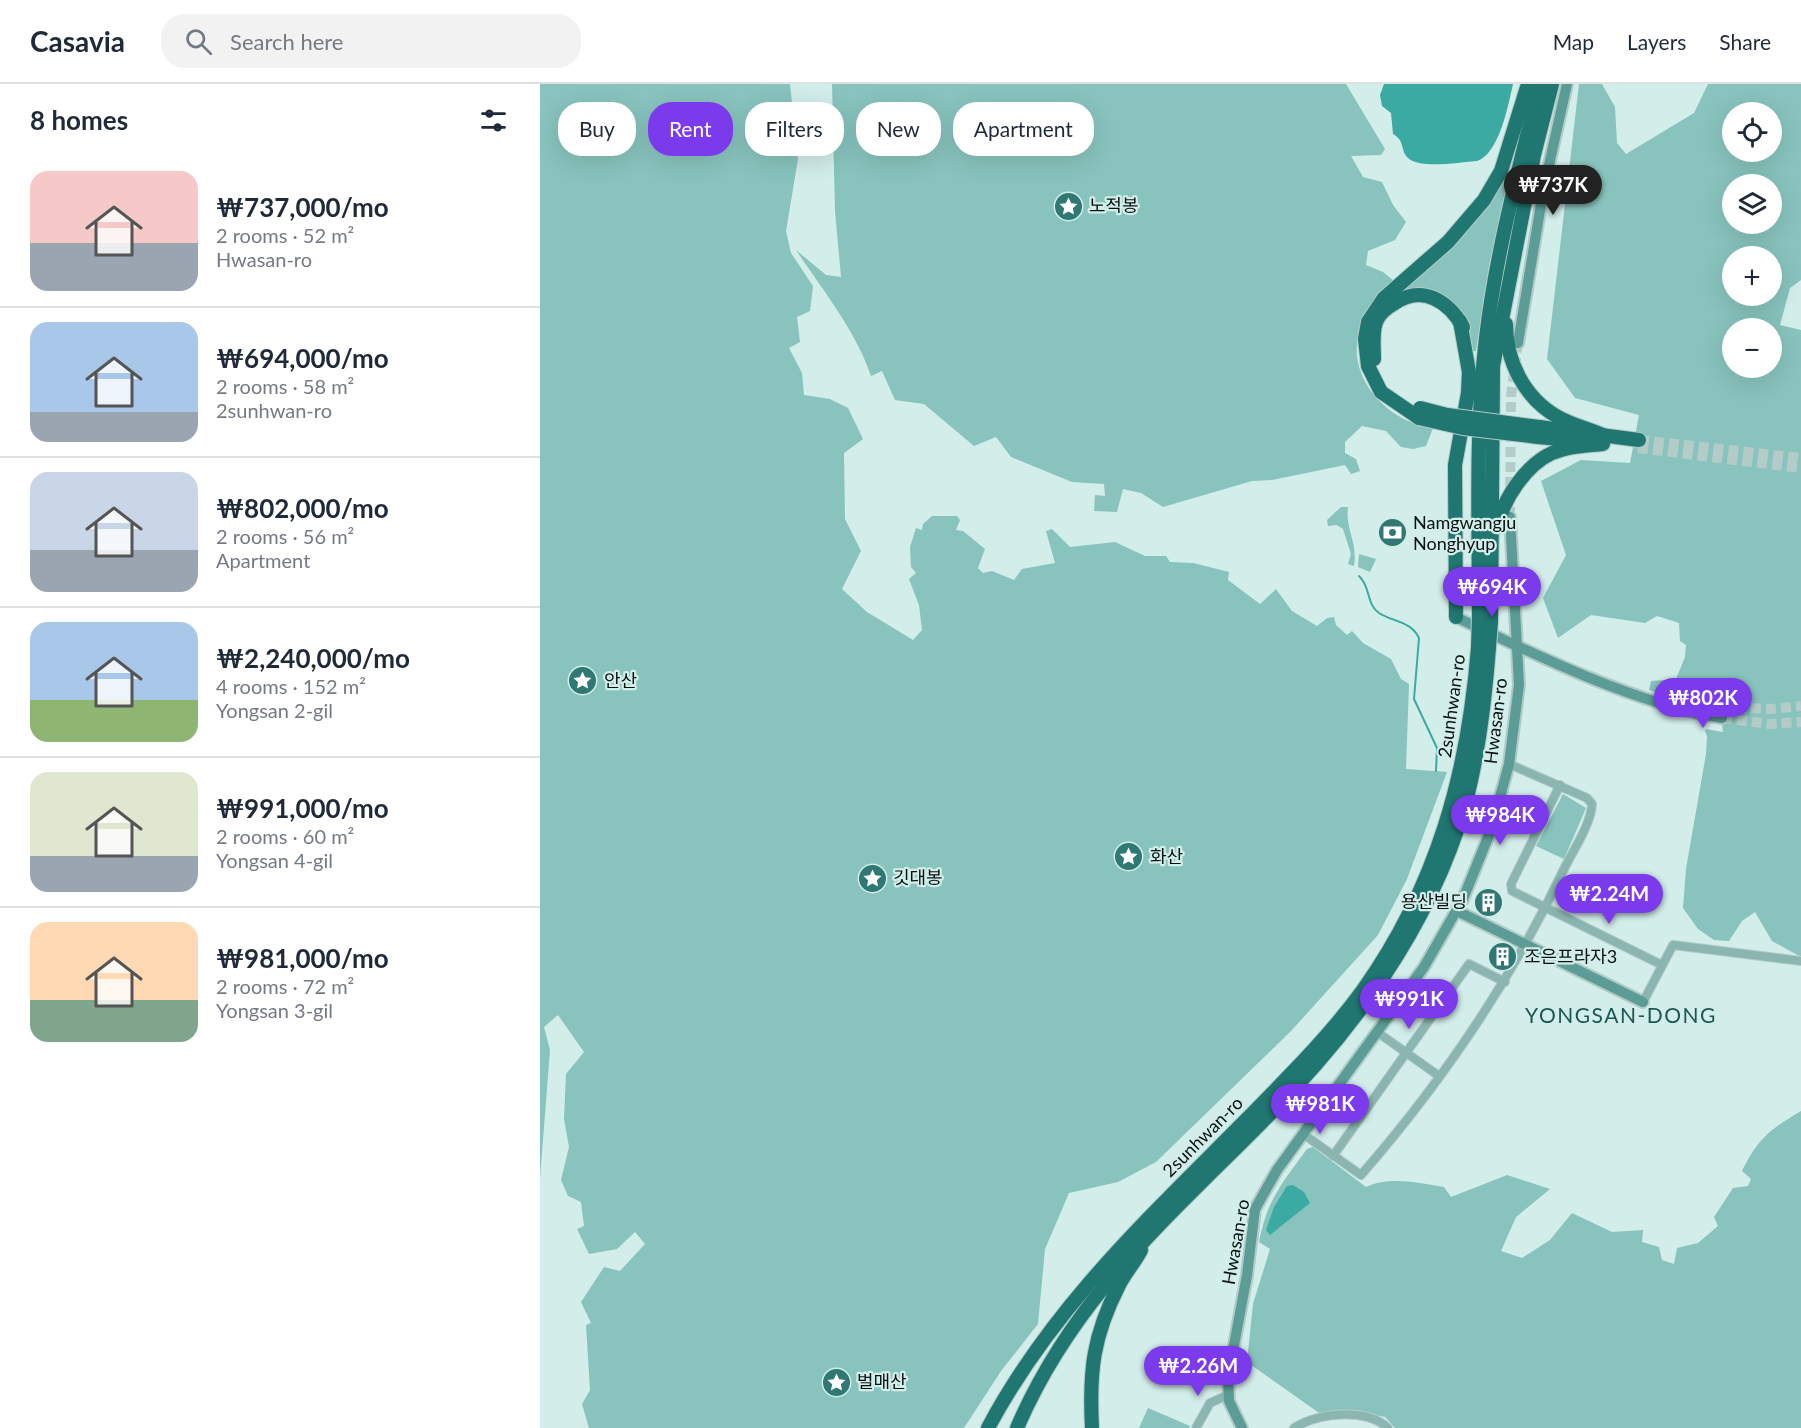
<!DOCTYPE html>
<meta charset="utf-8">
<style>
:root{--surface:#fff;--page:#f2f2f3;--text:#1f2937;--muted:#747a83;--line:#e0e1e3;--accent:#7c3aed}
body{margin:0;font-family:Lato,"Noto Sans KR",sans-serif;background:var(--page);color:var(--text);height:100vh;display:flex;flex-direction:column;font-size:22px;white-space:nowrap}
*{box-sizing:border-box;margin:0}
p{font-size:20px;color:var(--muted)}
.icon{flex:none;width:33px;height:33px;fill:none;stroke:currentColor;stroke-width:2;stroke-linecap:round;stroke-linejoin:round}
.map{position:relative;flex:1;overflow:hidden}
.details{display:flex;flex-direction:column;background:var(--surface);width:540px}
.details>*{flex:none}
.top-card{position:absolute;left:18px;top:18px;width:570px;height:54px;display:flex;gap:12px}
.fabs{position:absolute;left:1182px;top:18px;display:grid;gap:12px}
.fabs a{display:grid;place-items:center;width:60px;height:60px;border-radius:50%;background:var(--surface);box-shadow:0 6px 24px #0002;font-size:30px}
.price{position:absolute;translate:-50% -51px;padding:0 14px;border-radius:21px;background:var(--accent);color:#fff;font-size:20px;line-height:39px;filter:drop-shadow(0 2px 3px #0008)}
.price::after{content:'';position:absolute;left:50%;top:36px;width:18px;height:14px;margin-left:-9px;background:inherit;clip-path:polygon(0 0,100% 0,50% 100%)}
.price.selected{background:#222;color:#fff}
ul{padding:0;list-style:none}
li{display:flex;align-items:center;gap:18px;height:150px;padding:0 30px}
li+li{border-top:2px solid var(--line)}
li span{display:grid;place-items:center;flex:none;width:168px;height:120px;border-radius:18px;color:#555}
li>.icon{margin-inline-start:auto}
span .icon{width:72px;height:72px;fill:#fffc;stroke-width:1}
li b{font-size:26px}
h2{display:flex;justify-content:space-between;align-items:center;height:72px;padding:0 30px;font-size:26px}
.tag{padding:0 21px;border-radius:24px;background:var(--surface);box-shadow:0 6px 24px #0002;font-size:21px;line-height:54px}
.tag.selected{background:var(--accent);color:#fff}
header{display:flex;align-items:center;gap:36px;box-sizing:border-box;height:84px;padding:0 30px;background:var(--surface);border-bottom:2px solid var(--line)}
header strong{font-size:28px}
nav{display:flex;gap:33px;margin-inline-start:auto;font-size:21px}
.search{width:420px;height:54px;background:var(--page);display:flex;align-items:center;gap:15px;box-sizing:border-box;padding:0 21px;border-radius:24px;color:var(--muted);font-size:22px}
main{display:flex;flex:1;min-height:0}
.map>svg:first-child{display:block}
.green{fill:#88c3bd;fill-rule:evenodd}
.water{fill:#3baaa3}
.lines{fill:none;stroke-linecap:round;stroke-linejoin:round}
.stream{stroke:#3baaa3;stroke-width:2}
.secondary-tunnel{stroke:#b4ccc9;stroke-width:10;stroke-dasharray:10 5;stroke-linecap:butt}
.street-casing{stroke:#b2cac7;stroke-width:10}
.secondary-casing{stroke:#b2cac7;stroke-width:14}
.highway-casing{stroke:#b2cac7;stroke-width:16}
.street{stroke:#8bb5b0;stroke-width:8}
.secondary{stroke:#5b9c96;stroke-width:10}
.highway{stroke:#207670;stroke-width:14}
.highway-bridge-casing{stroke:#b2cac7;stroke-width:16;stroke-linecap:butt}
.highway-bridge{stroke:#207670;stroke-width:14}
.labels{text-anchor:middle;stroke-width:4.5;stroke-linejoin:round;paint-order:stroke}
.poi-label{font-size:18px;fill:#081211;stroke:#d2edea;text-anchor:start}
.street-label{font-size:18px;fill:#081211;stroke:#d2edea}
.quarter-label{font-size:21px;letter-spacing:1.5px;fill:#1c5753;stroke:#d2edea}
</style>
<header>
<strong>Casavia</strong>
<div class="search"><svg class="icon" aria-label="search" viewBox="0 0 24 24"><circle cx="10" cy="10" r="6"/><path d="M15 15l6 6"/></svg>Search here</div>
<nav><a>Map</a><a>Layers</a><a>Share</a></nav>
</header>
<main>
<section class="details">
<h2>8 homes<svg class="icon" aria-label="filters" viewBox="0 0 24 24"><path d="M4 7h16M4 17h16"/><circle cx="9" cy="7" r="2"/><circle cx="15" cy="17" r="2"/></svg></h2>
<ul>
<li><span style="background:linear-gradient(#f6c9c9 60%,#9aa5b1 0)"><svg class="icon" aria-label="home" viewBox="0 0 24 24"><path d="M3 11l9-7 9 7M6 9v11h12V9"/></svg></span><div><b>₩737,000/mo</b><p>2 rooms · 52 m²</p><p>Hwasan-ro</p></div></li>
<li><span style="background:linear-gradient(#a9c7e8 75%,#9aa5b1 0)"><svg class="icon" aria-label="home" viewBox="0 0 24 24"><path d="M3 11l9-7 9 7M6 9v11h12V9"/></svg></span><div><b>₩694,000/mo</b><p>2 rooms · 58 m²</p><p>2sunhwan-ro</p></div></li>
<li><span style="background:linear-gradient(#c9d6e8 65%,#9aa5b1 0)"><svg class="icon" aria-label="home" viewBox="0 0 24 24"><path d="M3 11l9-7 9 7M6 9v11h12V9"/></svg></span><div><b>₩802,000/mo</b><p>2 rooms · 56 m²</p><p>Apartment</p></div></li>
<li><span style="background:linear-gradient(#a9c7e8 65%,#8fb573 0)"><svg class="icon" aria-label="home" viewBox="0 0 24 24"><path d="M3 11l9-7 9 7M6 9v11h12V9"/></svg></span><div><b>₩2,240,000/mo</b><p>4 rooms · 152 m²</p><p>Yongsan 2-gil</p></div></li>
<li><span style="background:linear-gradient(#dfe7d0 70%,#9aa5b1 0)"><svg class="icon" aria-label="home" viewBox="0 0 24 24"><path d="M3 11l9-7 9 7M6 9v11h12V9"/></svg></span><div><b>₩991,000/mo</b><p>2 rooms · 60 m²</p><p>Yongsan 4-gil</p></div></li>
<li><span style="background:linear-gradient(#ffd9b3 65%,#7fa58c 0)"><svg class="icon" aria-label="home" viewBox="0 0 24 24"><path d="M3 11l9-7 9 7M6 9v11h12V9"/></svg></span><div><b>₩981,000/mo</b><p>2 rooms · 72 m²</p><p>Yongsan 3-gil</p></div></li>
</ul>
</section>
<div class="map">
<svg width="1261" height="1344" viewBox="0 0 1261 1344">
<rect width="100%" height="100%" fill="#d2edea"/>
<!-- green -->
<g class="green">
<path d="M0,0H250L258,75L246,147L251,169L273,202L270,227L257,233L260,258L249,264L262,289L264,311L290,315L308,324L323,355L304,369L305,435L321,467L302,505L327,528L373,556L382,546L379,521L369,495L376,489L371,483L370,463L376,444L382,446L383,440L392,432H417L420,436L416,446L423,447L445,465L438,484L443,489L452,487L474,496L482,485L515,479L506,447L512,445L530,463L575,458L605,472H626L630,478L653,479L689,488L688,496L720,520L736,505L752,527L777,542L787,534L794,533L796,541L807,551L812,547L823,559L851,575L861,595L869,600L866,685L907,688L867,795L838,851L751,947L616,1078L578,1098L529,1109L505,1165L498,1240L461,1287L424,1344H49L42,1320L50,1306L46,1241L51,1239L41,1218L64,1183L80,1187L105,1160L95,1148L77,1165L49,1170L37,1145L44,1142L41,1118L28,1112L21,1096L29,1063L24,1035L26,990L44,968L18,931L4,943L10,966L0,1094Z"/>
<path d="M292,0H806L845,65L841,71L811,72L823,93L842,98L853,121L866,138L855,156L828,167L826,181L843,188L854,197C844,212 826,230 820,247C807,285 835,322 868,337C876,340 887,339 895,339L886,362L873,365L861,363L846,347L822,342L805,358V369L816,375L820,387L811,390L805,381L732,396L712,397L623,423L601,409L583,405L577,428L554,427L555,411L565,412L564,400L532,398L471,373L456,353L434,362L384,320L355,316L342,287L331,292C316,247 282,205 256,166L286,191L301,193L295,127Z"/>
<path d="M1039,0H1062L1075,23L1077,59L1086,70L1154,29L1168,0H1261V196L1250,204L1240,241L1261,246V873L1232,857L1215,828L1202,837L1189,857L1174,856L1158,845L1143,824L1146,785L1166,670L1167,652L1165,647L1166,645L1183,648L1179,613C1151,621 1136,617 1109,606L1111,597L1136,595L1145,573L1146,561L1140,557L1139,539L1117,532L1105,539L1051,531L1018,554L1003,514L1026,471L1001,397L1041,376L1090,379L1099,331L1035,314L1007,275ZM1192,28H1232V68H1192ZM1192,100H1232V140H1192ZM1192,172H1232V212H1192ZM1192,244H1232V284H1192Z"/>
<path d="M967,89H969L949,182L936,267H933C931,253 928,233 916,224C908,219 864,213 852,211C899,172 938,144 967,89Z"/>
<path d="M801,423H808C805,445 818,458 814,482L808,480L811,470L803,445L797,441L788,442L787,436Z"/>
<path d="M819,470L836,475L830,488L818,483Z"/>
<path d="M1023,710L1046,724L1024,775L996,762Z"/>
<path d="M1261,1027V1344H855L845,1333L809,1326L782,1331L707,1278L713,1220L730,1165L719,1158C727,1116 742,1099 767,1065L773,1063L826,1103C850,1092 878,1099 904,1103L911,1113L967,1091L1010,1105L976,1133L961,1167L982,1174L1010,1156L1032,1129L1072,1148L1103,1146L1102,1158L1119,1163L1122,1176L1134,1180L1137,1164L1158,1159L1178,1142L1174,1133L1193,1104L1208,1102L1211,1095L1202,1087C1219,1053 1230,1046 1261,1027Z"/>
<path d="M608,1324L650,1342L649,1344H599Z"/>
</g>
<!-- water -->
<g class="water">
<path d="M844,0H973C968,22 959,70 937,77C920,78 878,86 867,73C860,64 865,57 853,50L851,29L842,22L840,11Z"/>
<path d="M753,1101L764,1108L770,1119L730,1151L726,1146L734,1123L747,1102Z"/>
</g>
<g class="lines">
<!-- stream -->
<path class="stream" d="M819,492C831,503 826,520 839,529C853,538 871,537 879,554L874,615L897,664L896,687"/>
<!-- secondary-tunnel -->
<g class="secondary-tunnel">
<path d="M1099,356L1261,374"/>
<path d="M1098,364L1261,384"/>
<path d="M970,433L971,312L978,259"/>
<path d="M1181,623L1231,625L1261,622"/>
<path d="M1182,634L1229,640L1261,638"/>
</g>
<defs>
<g id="street">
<path d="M1020,701L971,800L972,807L1122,881"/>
<path d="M1103,918L1133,861L1261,877"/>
<path d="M837,948L899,992"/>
<path d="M763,1050L821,1091C902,998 972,895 1025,783C1034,765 1051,740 1052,720L1047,714L969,680"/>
<path d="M793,1072L929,880L965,898"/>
<path d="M656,1344L670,1319L688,1311"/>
<path d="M754,1344C778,1329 826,1323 848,1344"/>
</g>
<g id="secondary">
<path d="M978,259L1003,108L1027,0"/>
<path d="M916,533C995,571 1096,620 1182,634"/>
<path d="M1156,626L1181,623"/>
<path d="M917,827L1103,918"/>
<path d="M702,1344L689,1317L688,1294L707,1191L715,1125L737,1086L884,883L923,815L951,746L969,680L979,601L970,433"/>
</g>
<g id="highway">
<path d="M966,240C966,277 984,314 1018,333C1032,341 1050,345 1065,352"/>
<path d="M834,275C834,264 832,249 836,238C839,230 848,223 855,219C883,200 909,218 923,243"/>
<path d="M879,334L841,308L828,282L825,255L828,238L844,214L908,158L944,116L961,87L988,0"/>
<path d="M999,343L1099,356"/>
<path d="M998,353L1041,357"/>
<path d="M958,443C962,416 986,381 1012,369C1029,362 1045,362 1063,360"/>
<path d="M916,533L915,381L928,309L929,288L920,237"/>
<path d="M939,533C939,440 935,346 946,254C956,168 979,84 1000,0"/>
<path d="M951,538L953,282L994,71L1012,0"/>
<path d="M448,1344C513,1222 610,1133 706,1036C747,994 789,953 823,906C897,802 928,689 938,564"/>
<path d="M477,1344C533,1214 625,1136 722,1038C812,948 889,845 925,721C939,670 945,616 949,563"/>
<path d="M552,1344C549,1287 553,1252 579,1201C585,1189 595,1178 601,1166"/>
</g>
</defs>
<!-- street casing -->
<use href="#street" class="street-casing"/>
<!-- secondary casing -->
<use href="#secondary" class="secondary-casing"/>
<!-- highway casing -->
<use href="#highway" class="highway-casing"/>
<!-- street -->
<use href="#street" class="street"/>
<!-- secondary -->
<use href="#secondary" class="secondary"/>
<!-- highway -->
<use href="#highway" class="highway"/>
<defs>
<g id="highway-bridge">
<path d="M880,324L907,331L999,343"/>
<path d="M879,334L923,344L998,353"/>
<path d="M949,563L951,538"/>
<path d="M938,564L939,533"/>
</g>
</defs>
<!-- highway-bridge casing -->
<use href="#highway-bridge" class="highway-bridge-casing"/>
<!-- highway-bridge -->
<use href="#highway-bridge" class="highway-bridge"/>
</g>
<!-- icons -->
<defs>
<symbol id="sight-disc" viewBox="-11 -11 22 22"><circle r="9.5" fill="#307873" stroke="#d2edea"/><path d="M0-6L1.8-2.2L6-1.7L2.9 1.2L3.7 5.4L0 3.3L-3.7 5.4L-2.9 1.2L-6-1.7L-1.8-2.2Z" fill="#fff"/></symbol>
<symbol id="bank-disc" viewBox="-11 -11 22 22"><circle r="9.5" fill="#307873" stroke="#d2edea"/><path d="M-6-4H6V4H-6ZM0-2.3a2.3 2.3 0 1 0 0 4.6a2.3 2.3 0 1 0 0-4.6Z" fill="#fff"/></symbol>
<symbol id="building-disc" viewBox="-11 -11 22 22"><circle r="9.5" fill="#307873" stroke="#d2edea"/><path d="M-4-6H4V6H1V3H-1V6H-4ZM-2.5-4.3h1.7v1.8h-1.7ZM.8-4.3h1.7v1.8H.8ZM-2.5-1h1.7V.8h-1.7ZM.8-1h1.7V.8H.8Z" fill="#fff"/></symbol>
</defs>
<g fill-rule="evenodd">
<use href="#sight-disc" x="512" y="106" width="33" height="33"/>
<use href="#bank-disc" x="836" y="432" width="33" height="33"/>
<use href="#sight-disc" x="26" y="580" width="33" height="33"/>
<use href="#sight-disc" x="572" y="756" width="33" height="33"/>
<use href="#sight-disc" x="316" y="778" width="33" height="33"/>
<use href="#building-disc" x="932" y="802" width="33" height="33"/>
<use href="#building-disc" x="946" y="856" width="33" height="33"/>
<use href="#sight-disc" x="280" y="1282" width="33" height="33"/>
</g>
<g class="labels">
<!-- poi labels -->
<g class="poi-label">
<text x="549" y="128">노적봉</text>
<text x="873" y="445">Namgwangju<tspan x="873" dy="21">Nonghyup</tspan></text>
<text x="64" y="603">안산</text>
<text x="610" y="779">화산</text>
<text x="353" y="800">깃대봉</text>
<text x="927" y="824" text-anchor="end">용산빌딩</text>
<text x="984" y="879">조은프라자3</text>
<text x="317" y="1304">벌매산</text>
</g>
<!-- street labels -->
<g class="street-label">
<text transform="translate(912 622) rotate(-82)" y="6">2sunhwan-ro</text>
<text transform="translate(956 637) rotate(-83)" y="6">Hwasan-ro</text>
<text transform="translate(663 1053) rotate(-45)" y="6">2sunhwan-ro</text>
<text transform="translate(696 1158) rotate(-80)" y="6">Hwasan-ro</text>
</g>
<!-- quarter labels -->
<g class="quarter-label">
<text x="1081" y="939">YONGSAN-DONG</text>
</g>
</g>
</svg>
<div class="fabs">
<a><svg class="icon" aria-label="locate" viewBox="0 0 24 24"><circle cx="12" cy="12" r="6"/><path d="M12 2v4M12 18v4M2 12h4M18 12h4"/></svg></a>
<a><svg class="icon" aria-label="layers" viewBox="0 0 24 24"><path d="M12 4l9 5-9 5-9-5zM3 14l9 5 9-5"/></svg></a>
<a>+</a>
<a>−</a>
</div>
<b class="price selected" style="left:1013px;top:132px">₩737K</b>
<b class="price" style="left:952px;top:534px">₩694K</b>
<b class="price" style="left:1163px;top:645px">₩802K</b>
<b class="price" style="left:960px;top:762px">₩984K</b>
<b class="price" style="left:1069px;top:841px">₩2.24M</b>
<b class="price" style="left:869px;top:946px">₩991K</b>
<b class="price" style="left:780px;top:1051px">₩981K</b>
<b class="price" style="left:658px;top:1313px">₩2.26M</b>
<div class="top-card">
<a class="tag">Buy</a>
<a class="tag selected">Rent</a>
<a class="tag">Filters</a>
<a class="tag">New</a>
<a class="tag">Apartment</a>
</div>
</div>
</main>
